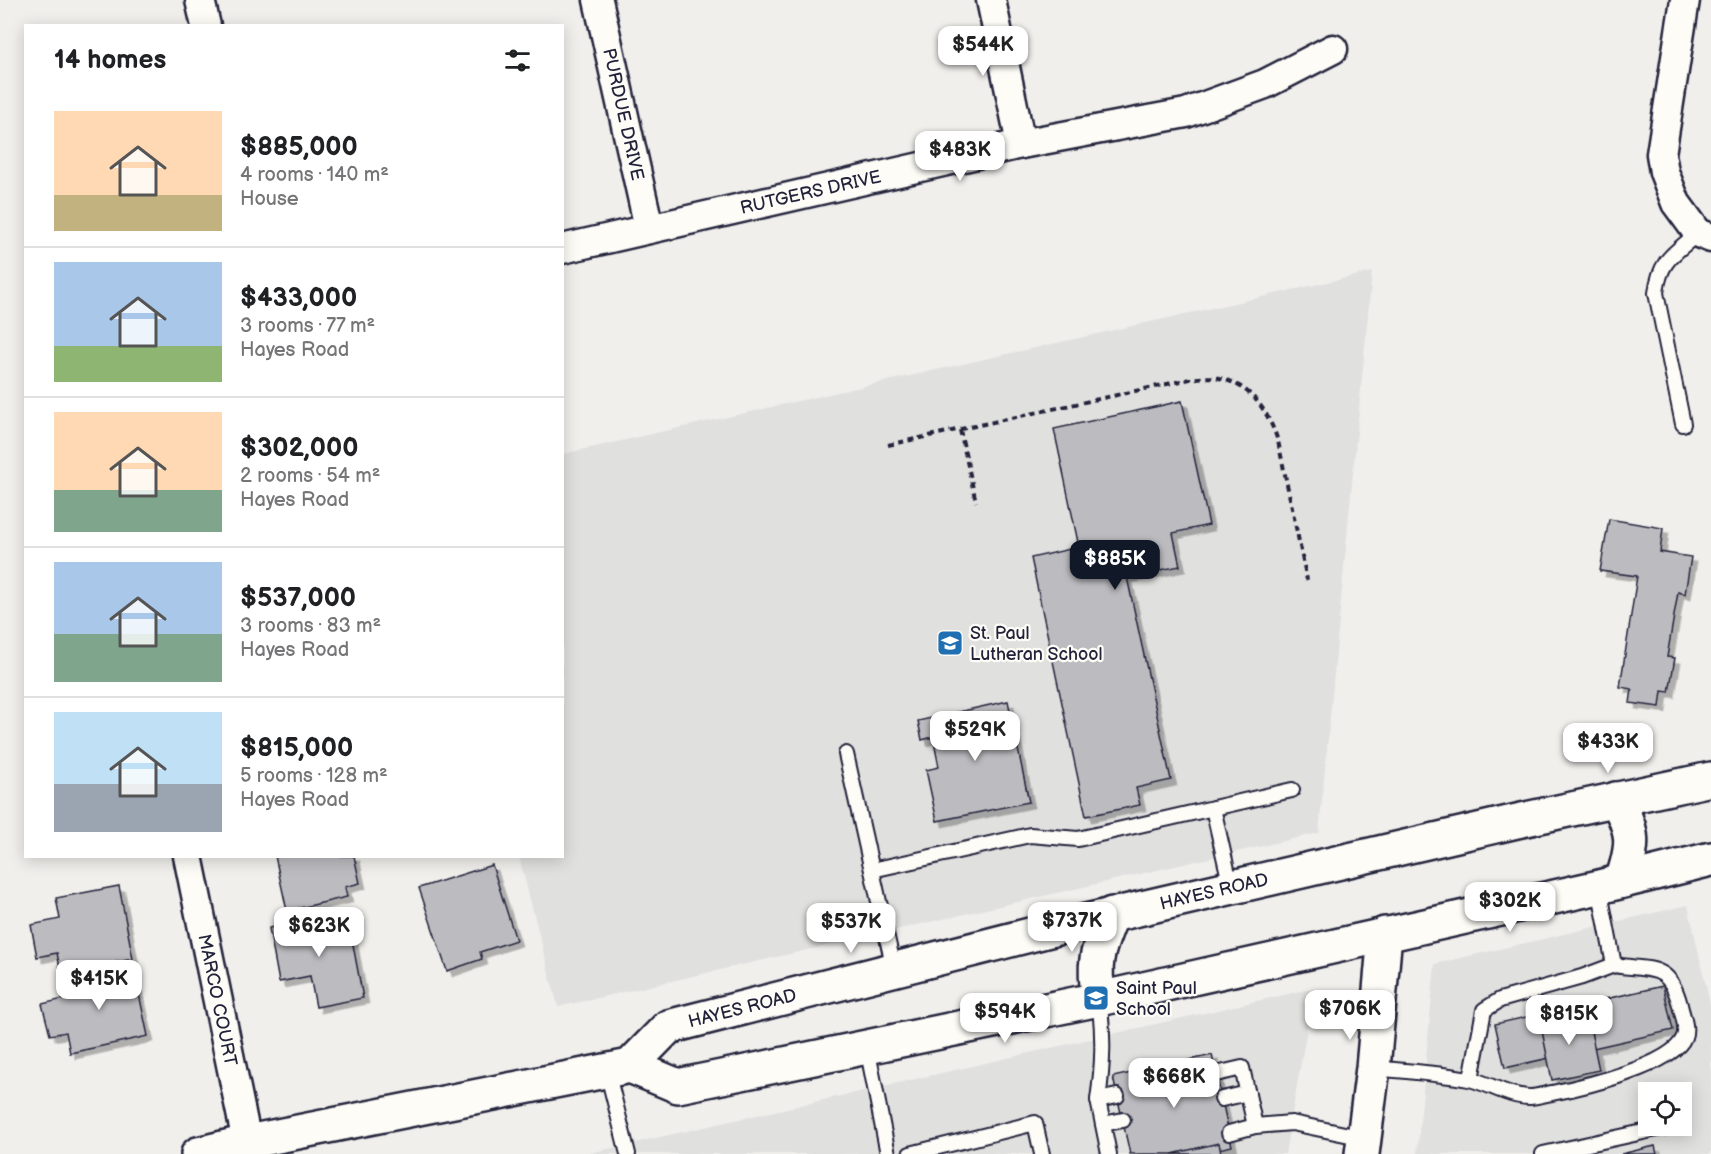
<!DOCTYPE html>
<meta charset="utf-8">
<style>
:root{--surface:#fff;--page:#f2f2f2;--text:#202124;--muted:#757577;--line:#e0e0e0;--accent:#111827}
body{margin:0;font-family:"Balsamiq Sans",sans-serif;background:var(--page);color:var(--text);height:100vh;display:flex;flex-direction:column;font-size:22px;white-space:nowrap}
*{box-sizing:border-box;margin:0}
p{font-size:20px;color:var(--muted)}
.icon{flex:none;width:33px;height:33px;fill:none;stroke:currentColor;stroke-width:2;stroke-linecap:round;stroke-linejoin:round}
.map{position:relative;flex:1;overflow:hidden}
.side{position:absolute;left:24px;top:24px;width:540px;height:834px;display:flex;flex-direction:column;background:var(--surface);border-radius:0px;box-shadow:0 3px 15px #0003}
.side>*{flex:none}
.controls{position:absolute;left:1638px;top:1082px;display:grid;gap:12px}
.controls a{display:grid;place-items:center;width:54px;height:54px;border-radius:0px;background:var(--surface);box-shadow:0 3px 15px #0003;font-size:30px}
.price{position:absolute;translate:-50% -51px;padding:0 14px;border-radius:12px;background:#fff;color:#222;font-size:20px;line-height:39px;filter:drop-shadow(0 2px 3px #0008)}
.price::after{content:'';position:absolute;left:50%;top:36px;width:18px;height:14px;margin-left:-9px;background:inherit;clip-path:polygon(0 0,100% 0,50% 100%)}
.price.active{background:var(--accent);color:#fff}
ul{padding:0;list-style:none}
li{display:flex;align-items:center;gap:18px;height:150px;padding:0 30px}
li+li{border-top:2px solid var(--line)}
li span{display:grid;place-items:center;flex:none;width:168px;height:120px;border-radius:0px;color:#555}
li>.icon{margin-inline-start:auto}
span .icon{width:72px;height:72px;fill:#fffc;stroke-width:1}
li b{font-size:26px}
h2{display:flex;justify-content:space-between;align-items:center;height:72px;padding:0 30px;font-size:26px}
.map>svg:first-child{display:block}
.built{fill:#e0e0df;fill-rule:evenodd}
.building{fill:#bcbcc0;stroke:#22223b;stroke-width:1.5;filter:url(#shadow)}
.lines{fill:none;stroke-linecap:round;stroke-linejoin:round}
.lane-casing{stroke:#22223b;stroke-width:18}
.street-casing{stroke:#22223b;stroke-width:33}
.secondary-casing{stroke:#22223b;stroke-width:38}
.path{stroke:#22223b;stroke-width:4;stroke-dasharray:6 4.5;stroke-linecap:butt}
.lane{stroke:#fdfcf7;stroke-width:14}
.street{stroke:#fdfcf7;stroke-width:28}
.secondary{stroke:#fdfcf7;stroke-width:33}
.labels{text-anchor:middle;stroke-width:4.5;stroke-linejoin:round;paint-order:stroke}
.street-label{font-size:18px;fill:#22223b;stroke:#fdfcf7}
.poi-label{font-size:18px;fill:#22223b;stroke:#fdfcf7;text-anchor:start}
</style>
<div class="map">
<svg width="1711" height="1154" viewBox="0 0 1711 1154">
<defs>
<filter id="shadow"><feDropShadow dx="5.5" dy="5.5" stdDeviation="0" flood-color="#0004"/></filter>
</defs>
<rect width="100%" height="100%" fill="#f0efec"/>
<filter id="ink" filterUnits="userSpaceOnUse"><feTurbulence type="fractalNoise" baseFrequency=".0167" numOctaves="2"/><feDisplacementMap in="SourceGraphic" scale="12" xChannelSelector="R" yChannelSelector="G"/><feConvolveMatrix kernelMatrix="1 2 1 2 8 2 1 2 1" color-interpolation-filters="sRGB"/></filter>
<g filter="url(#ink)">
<!-- built -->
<g class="built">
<path d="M1372,272L1319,833L558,1007L519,857L562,856L563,454Z"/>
<path d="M1688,905L1711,1008V1154H1417L1435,964ZM1648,1092H1682V1125H1648Z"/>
<path d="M1314,988L1285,1154H586Z"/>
</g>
<!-- building -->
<g class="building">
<path d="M1182,401L1209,525L1173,533L1180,566L1127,577L1171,780L1136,788L1140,805L1086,816L1031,558L1079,547L1054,429Z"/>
<path d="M1609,519L1663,528L1660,552L1691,557L1685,594L1678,592L1667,657L1675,658L1669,692L1662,691L1660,707L1630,703L1632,689L1620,687L1637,576L1600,571Z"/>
<path d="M1008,701L1029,802L937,821L926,770L939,767L933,737L922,740L918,721Z"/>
<path d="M275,856H354L360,883L345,887L347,897L287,911Z"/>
<path d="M492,865L516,940L480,952L482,959L447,971L419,888Z"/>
<path d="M119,886L133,959L61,973L57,953L37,957L31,925L60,919L56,898Z"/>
<path d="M347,913L363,998L316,1007L310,976L279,982L269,928Z"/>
<path d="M133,966L148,1036L70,1053L66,1032L50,1035L42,1004L76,996L73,980Z"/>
<path d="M1663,986L1673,1030L1505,1068L1495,1024Z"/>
<path d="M1587,1012L1599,1070L1552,1080L1540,1021Z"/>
<path d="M1212,1055L1232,1146L1197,1154H1130L1113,1077Z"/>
<path d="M1219,1143L1221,1154H1172Z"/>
<path d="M1655,1146L1657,1154H1621Z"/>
</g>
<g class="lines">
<defs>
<g id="lane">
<path d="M1683,424L1656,293C1660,259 1674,254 1698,233"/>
<path d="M846,754L894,969"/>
<path d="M1213,808L1231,887"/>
<path d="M872,870L1030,835L1078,839L1292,790"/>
<path d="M1099,999C1104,1035 1103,1064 1098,1100L1117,1096"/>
<path d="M867,1047L888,1154"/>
<path d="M1373,1068C1405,1071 1437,1073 1469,1079C1489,1083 1508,1097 1530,1097C1537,1097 1545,1094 1552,1093C1582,1087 1673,1066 1684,1037C1688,1027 1682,1015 1680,1005C1669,962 1651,971 1614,965L1599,887"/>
<path d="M607,1071L628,1154"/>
<path d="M1216,1074L1242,1068L1255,1126L1292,1123L1364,1138"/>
<path d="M1471,1079L1484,1010L1500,1000L1582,977L1614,965"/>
<path d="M1222,1099L1248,1093"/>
<path d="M1098,1100L1109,1154"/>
<path d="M1103,1124L1123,1120"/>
<path d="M1229,1133L1255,1126"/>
<path d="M910,1154L1035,1123L1042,1154"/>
<path d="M1543,1154L1675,1125"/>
</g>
<g id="street">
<path d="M200,0L206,26"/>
<path id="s1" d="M598,0L649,228"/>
<path d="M991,0L1021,144"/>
<path d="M1685,0L1661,154L1664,172L1676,203L1698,233L1711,238"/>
<path id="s2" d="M562,249L1021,144L1186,113L1265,84L1333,49"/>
<path id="s3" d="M188,856L247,1142"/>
</g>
<g id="secondary">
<path d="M1616,799C1635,834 1634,844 1622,881"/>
<path d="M1099,999C1092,960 1098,950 1112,914"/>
<path d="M630,1066L678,1086L1099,999L1599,887L1711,859"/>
<path id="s4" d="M198,1154L247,1142L630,1066L668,1027L1069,925L1517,821L1711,779"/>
<path d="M1362,1154L1373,1068L1385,934"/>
</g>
</defs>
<!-- lane casing -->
<use href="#lane" class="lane-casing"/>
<!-- street casing -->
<use href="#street" class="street-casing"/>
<!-- secondary casing -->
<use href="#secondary" class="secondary-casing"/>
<!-- path -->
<g class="path">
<path d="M960,430L976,502"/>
<path d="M888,445L1190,379C1199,378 1210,376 1219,378C1251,385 1268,411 1278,441L1307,580"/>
</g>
<!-- lane -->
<use href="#lane" class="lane"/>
<!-- street -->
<use href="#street" class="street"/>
<!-- secondary -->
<use href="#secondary" class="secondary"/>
</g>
</g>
<!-- icons -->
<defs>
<symbol id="school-square" viewBox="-11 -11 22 22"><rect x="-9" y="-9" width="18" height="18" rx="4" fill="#1f6fb2" stroke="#fdfcf7"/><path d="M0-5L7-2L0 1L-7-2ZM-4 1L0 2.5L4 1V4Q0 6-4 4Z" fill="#fff"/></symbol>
</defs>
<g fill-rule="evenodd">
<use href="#school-square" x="935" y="628" width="30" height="30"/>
<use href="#school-square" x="1081" y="983" width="30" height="30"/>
</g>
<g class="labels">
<!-- street labels -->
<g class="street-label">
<text dy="6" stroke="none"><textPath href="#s1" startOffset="117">PURDUE DRIVE</textPath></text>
<text dy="6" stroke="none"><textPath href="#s2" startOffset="255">RUTGERS DRIVE</textPath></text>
<text dy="6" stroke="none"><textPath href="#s4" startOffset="1058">HAYES ROAD</textPath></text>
<text dy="6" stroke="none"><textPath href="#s3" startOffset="147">MARCO COURT</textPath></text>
<text dy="6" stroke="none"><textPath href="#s4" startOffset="572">HAYES ROAD</textPath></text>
</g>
<!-- poi labels -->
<g class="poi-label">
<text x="970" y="639">St. Paul<tspan x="970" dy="21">Lutheran School</tspan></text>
<text x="1116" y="994">Saint Paul<tspan x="1116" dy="21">School</tspan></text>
</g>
</g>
</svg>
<div class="controls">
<a><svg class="icon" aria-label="locate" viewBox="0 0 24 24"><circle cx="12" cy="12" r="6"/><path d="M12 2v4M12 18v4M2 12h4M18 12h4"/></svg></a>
</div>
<b class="price" style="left:983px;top:77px">$544K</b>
<b class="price" style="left:960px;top:182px">$483K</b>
<b class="price active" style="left:1115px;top:591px">$885K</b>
<b class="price" style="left:975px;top:762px">$529K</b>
<b class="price" style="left:1608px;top:774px">$433K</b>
<b class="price" style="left:1510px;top:933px">$302K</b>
<b class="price" style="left:1072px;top:953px">$737K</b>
<b class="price" style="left:851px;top:954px">$537K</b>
<b class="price" style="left:319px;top:958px">$623K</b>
<b class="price" style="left:99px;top:1011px">$415K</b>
<b class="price" style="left:1350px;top:1041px">$706K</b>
<b class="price" style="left:1005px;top:1044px">$594K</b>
<b class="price" style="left:1569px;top:1046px">$815K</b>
<b class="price" style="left:1174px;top:1109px">$668K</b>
<section class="side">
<h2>14 homes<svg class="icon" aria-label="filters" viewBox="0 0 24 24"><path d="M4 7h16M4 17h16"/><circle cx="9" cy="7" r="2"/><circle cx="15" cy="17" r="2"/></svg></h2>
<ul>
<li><span style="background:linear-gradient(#ffd9b3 70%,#c2b280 0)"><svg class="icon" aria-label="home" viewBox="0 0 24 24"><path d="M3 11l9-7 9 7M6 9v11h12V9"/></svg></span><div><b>$885,000</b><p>4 rooms · 140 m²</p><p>House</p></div></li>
<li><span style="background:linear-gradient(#a9c7e8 70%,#8fb573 0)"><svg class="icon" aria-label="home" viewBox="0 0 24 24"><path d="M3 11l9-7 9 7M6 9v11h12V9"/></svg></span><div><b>$433,000</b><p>3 rooms · 77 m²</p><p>Hayes Road</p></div></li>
<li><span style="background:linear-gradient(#ffd9b3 65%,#7fa58c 0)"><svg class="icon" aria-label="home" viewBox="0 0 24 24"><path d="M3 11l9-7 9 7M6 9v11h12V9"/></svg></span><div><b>$302,000</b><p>2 rooms · 54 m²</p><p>Hayes Road</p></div></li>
<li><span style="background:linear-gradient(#a9c7e8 60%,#7fa58c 0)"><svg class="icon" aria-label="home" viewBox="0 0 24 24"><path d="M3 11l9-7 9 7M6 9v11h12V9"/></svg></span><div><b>$537,000</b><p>3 rooms · 83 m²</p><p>Hayes Road</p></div></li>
<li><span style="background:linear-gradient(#bfe0f5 60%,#9aa5b1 0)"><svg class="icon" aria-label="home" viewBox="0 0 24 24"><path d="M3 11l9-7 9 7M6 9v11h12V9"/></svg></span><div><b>$815,000</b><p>5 rooms · 128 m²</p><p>Hayes Road</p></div></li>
</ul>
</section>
</div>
